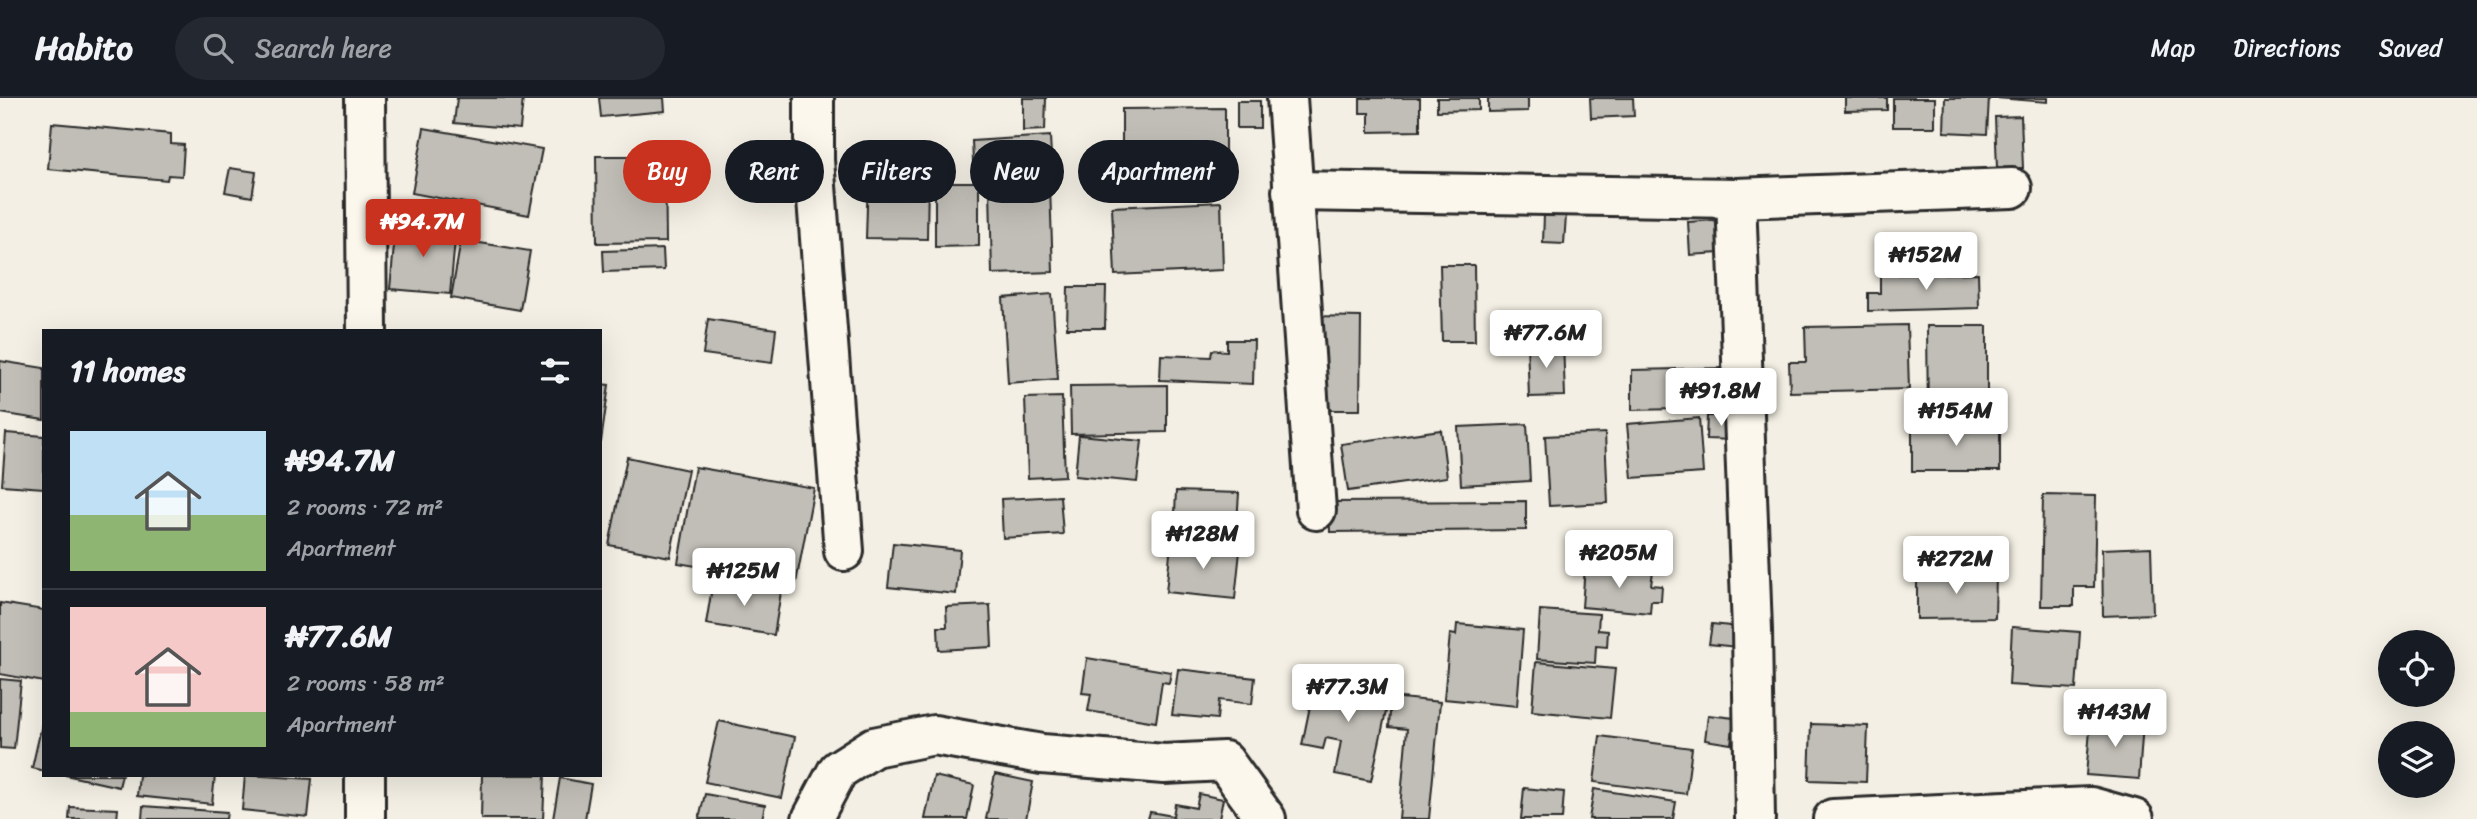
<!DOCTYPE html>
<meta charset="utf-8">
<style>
:root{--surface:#171b24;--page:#242831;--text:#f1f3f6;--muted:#9ea1a6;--line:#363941;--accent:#c8321e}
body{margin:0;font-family:Sriracha,sans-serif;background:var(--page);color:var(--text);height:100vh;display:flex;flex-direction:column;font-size:26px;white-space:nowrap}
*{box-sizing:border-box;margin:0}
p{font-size:23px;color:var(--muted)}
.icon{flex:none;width:38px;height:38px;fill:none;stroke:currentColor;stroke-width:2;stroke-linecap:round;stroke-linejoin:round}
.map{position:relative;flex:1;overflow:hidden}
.sheet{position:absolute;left:42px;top:231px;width:560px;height:448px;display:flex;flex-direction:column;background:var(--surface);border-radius:0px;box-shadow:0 7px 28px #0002}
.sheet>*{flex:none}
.top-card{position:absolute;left:623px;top:42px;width:665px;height:63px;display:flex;gap:14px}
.controls{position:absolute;left:2378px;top:532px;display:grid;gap:14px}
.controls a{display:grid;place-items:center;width:77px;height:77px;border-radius:50%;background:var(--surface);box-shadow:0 7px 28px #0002;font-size:35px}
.price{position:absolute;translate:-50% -60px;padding:0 16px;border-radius:7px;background:#fff;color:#222;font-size:23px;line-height:46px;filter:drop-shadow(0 2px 4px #0008)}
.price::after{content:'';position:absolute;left:50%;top:42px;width:21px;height:16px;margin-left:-10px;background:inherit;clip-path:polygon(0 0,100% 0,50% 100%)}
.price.active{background:var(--accent);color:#fff}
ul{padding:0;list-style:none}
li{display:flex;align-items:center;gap:21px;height:175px;padding:0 28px}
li+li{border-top:2px solid var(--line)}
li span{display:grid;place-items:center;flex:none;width:196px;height:140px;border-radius:0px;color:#555}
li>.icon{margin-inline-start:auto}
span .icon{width:84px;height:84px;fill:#fffc;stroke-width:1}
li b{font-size:30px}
h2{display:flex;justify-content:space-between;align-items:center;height:84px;padding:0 28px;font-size:30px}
.tag{padding:0 24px;border-radius:32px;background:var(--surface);box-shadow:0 7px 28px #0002;font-size:24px;line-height:63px}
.tag.active{background:var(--accent);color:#fff}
header{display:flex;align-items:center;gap:42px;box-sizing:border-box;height:98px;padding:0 35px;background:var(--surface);border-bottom:2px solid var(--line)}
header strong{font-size:33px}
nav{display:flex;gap:38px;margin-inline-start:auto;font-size:24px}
.search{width:490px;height:63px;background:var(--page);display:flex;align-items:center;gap:18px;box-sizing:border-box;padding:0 24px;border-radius:38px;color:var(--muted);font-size:26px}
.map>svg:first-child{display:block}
.building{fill:#c0beb6;stroke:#2b2b2b;stroke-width:2}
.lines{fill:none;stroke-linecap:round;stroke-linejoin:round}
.minor-casing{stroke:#2b2b2b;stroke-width:44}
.minor{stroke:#fbf7ec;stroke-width:38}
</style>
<header>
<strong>Habito</strong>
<div class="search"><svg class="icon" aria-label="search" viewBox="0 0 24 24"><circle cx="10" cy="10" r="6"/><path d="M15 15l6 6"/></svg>Search here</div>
<nav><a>Map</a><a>Directions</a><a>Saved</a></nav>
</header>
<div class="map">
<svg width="2477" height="721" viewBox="0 0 2477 721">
<rect width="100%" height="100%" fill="#f3efe4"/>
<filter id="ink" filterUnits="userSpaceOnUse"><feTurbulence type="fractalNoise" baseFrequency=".0143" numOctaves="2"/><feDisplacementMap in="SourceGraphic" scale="14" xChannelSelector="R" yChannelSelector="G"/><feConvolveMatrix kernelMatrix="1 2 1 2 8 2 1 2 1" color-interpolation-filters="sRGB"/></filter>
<g filter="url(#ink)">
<!-- building -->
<g class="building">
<path d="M457,0H523L520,31L454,25Z"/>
<path d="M599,0H664L665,13L601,19Z"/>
<path d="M1023,0H1046L1045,32L1023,33Z"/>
<path d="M1360,0H1420V33L1369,34V15H1360Z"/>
<path d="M1437,0H1479V12L1437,13Z"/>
<path d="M1488,0H1528V13L1488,14Z"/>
<path d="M1590,0H1633L1634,18L1591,20Z"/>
<path d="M1845,0H1887V12L1845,13Z"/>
<rect x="1893" y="0" width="42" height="29"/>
<path d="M1945,0H1989L1987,36L1944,34Z"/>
<path d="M1996,0H2048V4Z"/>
<rect x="1237" y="3" width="23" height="27"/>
<path d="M1225,10V69L1122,70V11Z"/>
<path d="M2021,18L2023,70H1997L1995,19Z"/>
<path d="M52,25L171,36V46L184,47L182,78L168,77L167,82L48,71Z"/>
<path d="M424,30L542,51L529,117L412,95Z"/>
<path d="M1050,38L1052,78L974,83L972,43Z"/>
<path d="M596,58H665L666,144L597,145Z"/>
<path d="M230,70L256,74L252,99L225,94Z"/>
<path d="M868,78L928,79L927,141L866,140Z"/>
<path d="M935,84H979V148L935,149Z"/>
<path d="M1050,89L1053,174L992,176L990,91Z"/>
<path d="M1221,104L1223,172L1115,177L1112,109Z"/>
<path d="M1544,116L1566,117L1564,146L1543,145Z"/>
<path d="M1717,122L1719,155L1690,157L1688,124Z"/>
<path d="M396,126L456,131L450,196L390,191Z"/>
<path d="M461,142L530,153L520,212L451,200Z"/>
<path d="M663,151L664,172L604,174L603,153Z"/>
<path d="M1440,167H1474L1475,243H1442Z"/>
<path d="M1978,175L1979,210L1868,213V195H1880V177Z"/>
<path d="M1068,189H1106L1105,230H1067Z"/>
<path d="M1052,196L1058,281L1008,285L1003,200Z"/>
<path d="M1312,218L1361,219L1360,312H1312Z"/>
<path d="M708,221L776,231L772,265L703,256Z"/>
<path d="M1907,227L1909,291L1790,294L1789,264H1806L1805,229Z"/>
<path d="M1927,228H1987V317L1928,318Z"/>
<path d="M1227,242H1254L1253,286L1160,282L1161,257L1211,259L1212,252L1227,253Z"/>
<path d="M1563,244L1565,298L1529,299L1527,245Z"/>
<path d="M0,263L44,270V322L0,315Z"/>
<path d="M1726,270V310L1632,312V272Z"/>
<path d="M600,286L609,287L601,344H600Z"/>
<path d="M1167,287V334L1071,336L1070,288Z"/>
<path d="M1062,299L1065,378L1028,380L1025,300Z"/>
<path d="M1707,318H1735L1734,342L1706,341Z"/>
<path d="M1699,320L1703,375L1632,380L1627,326Z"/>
<path d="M1527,326L1530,383L1461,387L1458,329Z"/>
<path d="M2000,326V373H1912V327Z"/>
<path d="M1441,332L1447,379L1348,393L1341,346Z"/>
<path d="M6,335L44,338V390L2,387Z"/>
<path d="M1605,335L1608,405L1549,408L1545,338Z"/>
<path d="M1079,337L1142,343L1137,384L1075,378Z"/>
<path d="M627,359L688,372L670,459L609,447Z"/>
<path d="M695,369L814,390L796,485L678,465Z"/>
<path d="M1176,393L1239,395L1236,440L1174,437Z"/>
<path d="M2043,397L2096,398L2094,489H2074V508H2041Z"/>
<path d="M1060,398L1063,436L1003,440L1001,401Z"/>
<path d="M1526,403V432L1330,434L1329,404Z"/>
<path d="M893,445L960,452L956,496L888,489Z"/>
<path d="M1171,446L1240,453L1235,501L1166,494Z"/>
<path d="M2151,449L2153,516L2103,518L2102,451Z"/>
<path d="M1585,468L1653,474L1651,487L1662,488L1661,503H1651L1650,515L1582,509Z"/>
<path d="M1996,476L1995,520L1917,521V477Z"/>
<path d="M713,483L781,494L774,537L706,526Z"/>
<path d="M0,505L44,512V584L0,576Z"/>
<path d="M990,507L992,549L939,552L938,529H947L946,509Z"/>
<path d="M1540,512L1599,516L1598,532L1608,533L1607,549L1596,548L1595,565L1537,561Z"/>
<path d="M1457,526L1523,532L1517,608L1444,601L1450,536L1456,537Z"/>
<path d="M1712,526L1739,529L1737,549L1709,546Z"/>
<path d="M2012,529L2080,534L2076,591L2009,587Z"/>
<path d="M1087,560L1171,574L1169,585L1162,584L1156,624L1088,613L1091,596L1082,595Z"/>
<path d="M1536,564L1615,571L1610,620L1532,613Z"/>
<path d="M1178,571L1255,580L1252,606L1219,602L1217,621L1172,617Z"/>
<path d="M1316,579L1390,595L1371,683L1335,676L1341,643L1326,640L1323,651L1302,647Z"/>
<path d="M0,581L21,583L14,651L0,650Z"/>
<path d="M1391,599L1440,604L1429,721H1399L1407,631L1389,629Z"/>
<path d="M44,617V673L32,670Z"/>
<path d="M1708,617L1734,620L1731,646L1705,642Z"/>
<path d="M2091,621L2143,625L2139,681L2086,677Z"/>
<path d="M719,623L795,639L782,700L705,684Z"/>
<path d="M1811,626L1868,628L1866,684L1809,682Z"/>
<path d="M1600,638L1692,650L1686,696L1594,684Z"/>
<path d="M995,676L1033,684L1026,721H986Z"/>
<path d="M65,677H122L119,689Z"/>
<path d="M139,677H215L212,706L137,698Z"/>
<path d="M245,677L312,681L308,719L242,712Z"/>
<path d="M482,677H545L543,721H481Z"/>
<path d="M934,678L974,687L967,721H925Z"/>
<path d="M560,680L591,686L585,721H553Z"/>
<path d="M1524,690L1564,694L1562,721H1521Z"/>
<path d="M1594,691L1676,704L1673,721H1589Z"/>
<path d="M705,696L765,707L762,721H699Z"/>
<path d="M1199,696L1223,701L1219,721H1148L1150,714L1173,718L1175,706L1196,710Z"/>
<path d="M143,708L227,714L226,721H142Z"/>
<path d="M70,709L118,711L117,721H69Z"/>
</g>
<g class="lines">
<defs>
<g id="minor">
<path d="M365,0L367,233"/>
<path d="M814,0V62L844,453"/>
<path d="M1287,0L1316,412"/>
<path d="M1292,93L1736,100L2012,90"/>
<path d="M1736,100L1752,532L1755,721"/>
<path d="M365,721V677"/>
<path d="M812,721L838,672L874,649L934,637L1042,656L1164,666L1224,663L1266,721"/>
<path d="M1833,721L2091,709L2134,721"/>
</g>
</defs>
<!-- minor casing -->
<use href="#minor" class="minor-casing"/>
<!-- minor -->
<use href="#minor" class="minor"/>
</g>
</g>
</svg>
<div class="controls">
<a><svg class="icon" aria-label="locate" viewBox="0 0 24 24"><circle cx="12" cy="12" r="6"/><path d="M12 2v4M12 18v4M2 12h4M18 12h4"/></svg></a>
<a><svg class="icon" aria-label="layers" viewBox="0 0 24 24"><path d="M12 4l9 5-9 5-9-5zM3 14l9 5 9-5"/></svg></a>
</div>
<b class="price active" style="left:423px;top:161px">₦94.7M</b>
<b class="price" style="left:1926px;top:194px">₦152M</b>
<b class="price" style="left:1546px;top:272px">₦77.6M</b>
<b class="price" style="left:1721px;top:330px">₦91.8M</b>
<b class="price" style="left:1956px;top:350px">₦154M</b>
<b class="price" style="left:1203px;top:473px">₦128M</b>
<b class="price" style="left:1619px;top:492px">₦205M</b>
<b class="price" style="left:1956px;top:498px">₦272M</b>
<b class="price" style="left:744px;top:510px">₦125M</b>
<b class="price" style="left:1348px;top:626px">₦77.3M</b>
<b class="price" style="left:2115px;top:651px">₦143M</b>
<div class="top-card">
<a class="tag active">Buy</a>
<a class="tag">Rent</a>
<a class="tag">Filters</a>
<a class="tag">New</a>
<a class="tag">Apartment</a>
</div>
<section class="sheet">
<h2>11 homes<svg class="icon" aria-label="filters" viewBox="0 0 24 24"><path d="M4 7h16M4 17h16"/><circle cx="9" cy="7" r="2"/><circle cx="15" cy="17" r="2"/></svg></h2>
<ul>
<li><span style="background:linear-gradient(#bfe0f5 60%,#8fb573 0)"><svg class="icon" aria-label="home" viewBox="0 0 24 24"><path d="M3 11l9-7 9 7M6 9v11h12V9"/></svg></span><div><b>₦94.7M</b><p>2 rooms · 72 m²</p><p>Apartment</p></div></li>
<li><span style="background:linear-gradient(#f6c9c9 75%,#8fb573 0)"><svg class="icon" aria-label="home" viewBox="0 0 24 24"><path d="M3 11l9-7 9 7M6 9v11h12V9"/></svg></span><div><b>₦77.6M</b><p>2 rooms · 58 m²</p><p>Apartment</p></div></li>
</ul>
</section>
</div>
